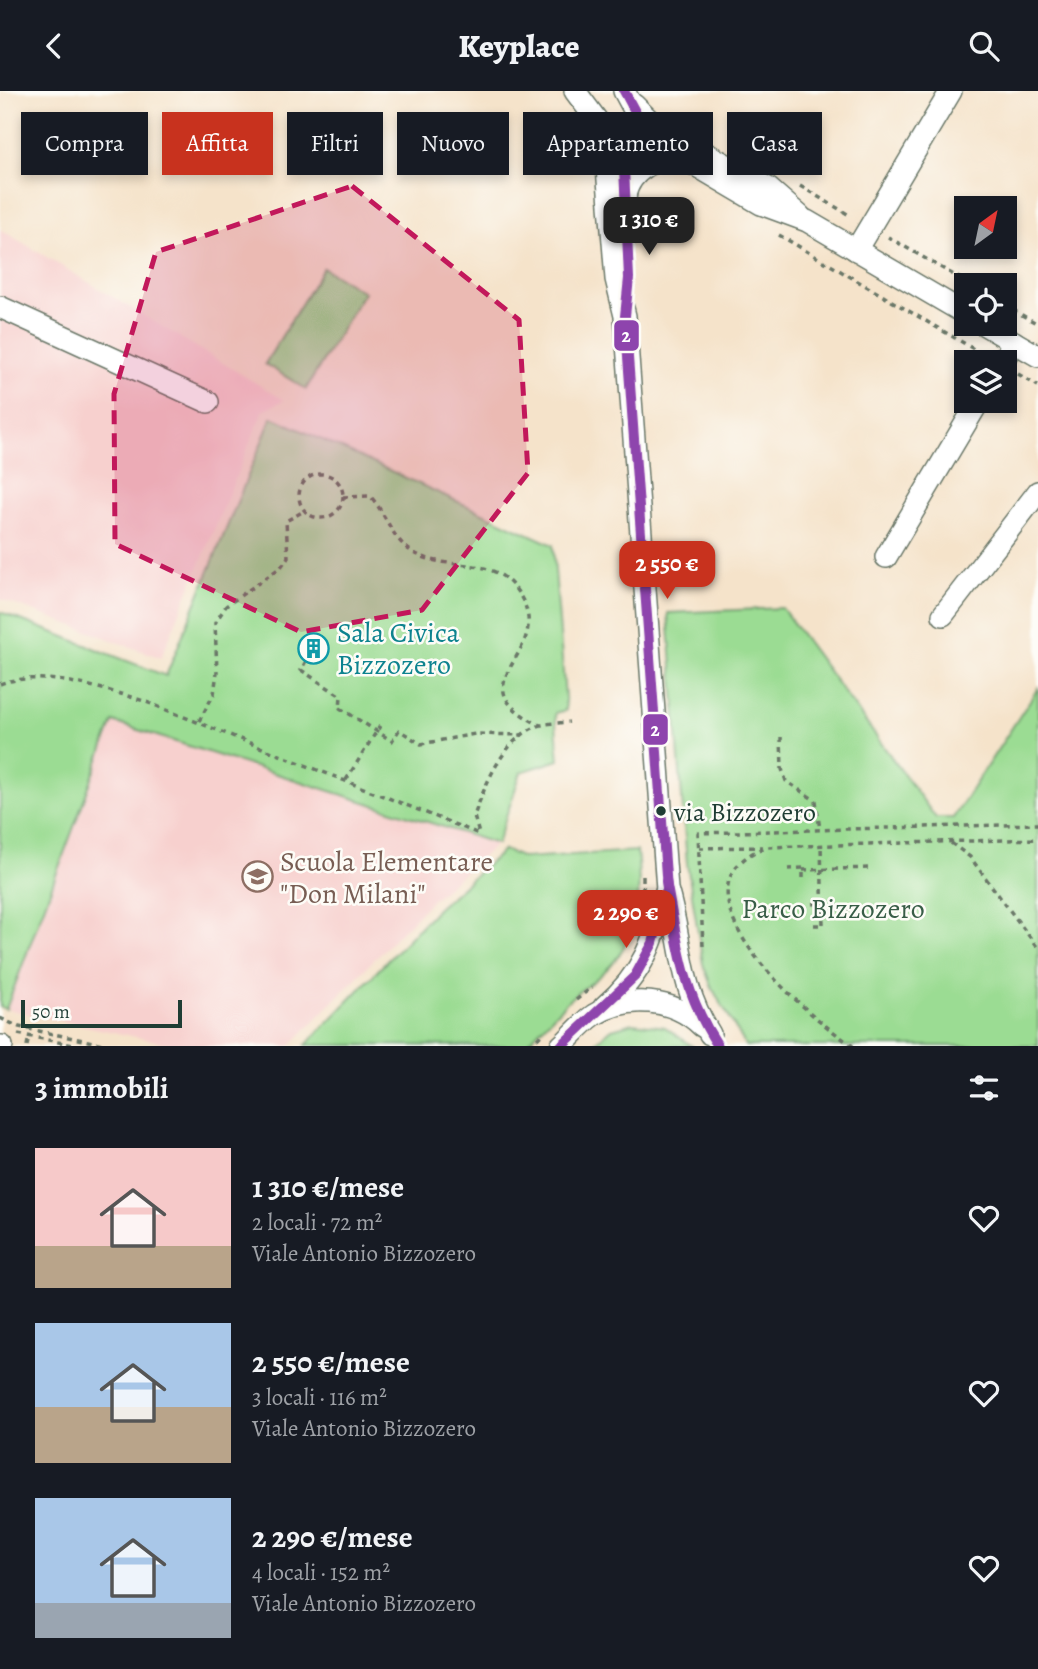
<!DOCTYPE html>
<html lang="it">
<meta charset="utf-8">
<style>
:root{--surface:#171b24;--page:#242831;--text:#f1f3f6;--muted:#9ea1a6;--accent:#c8321e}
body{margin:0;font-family:Alegreya,serif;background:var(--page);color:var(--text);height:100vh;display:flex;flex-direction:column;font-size:26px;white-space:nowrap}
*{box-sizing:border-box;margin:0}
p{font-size:23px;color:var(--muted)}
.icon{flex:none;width:38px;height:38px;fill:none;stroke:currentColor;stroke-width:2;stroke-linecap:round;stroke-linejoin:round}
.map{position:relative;height:955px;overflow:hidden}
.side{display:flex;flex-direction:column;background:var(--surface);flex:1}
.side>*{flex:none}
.hud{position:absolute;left:21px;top:21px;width:998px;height:63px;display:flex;gap:14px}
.needle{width:46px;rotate:33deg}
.tools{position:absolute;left:954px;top:105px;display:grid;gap:14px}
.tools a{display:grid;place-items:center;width:63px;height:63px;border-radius:0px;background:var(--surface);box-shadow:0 4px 10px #0003;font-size:35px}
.scale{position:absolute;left:21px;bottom:18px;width:161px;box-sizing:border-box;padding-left:7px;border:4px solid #1f3d34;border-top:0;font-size:19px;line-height:24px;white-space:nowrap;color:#1f3d34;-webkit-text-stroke:5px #fdfcf7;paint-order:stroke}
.price{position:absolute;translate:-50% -60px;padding:0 16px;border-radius:14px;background:var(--accent);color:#fff;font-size:23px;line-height:46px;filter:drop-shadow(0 2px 4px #0008)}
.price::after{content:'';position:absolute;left:50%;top:42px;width:21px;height:16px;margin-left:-10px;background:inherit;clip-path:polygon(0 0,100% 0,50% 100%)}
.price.active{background:#222;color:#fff}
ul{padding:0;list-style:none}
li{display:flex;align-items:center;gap:21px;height:175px;padding:0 35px}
li span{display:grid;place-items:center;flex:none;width:196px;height:140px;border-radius:0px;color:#555}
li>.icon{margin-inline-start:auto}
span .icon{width:84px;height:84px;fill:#fffc;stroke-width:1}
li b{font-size:30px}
h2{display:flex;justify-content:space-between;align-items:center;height:84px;padding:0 35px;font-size:30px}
.chip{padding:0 24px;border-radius:0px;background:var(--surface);box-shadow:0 4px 10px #0003;font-size:24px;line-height:63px}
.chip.active{background:var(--accent);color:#fff}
header{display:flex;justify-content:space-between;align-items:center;height:91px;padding:0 35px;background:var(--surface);font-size:32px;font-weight:800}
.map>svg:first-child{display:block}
.built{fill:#f7d0ce}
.green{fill:#9bdc93;stroke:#5d8c64;stroke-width:2}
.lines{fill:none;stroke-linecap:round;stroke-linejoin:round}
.minor-casing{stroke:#6a7768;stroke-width:24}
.path{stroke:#6a7768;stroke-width:3.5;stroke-dasharray:5 5;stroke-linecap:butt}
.minor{stroke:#fff;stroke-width:21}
.bus-1-casing{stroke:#fdfcf7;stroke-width:16}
.bus-1{stroke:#8e44ad;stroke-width:10}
.marked{fill:#c2185b;fill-opacity:0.2;stroke:#c2185b;stroke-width:5;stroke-dasharray:14 9;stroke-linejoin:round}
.bus-dot{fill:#1f3d34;stroke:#fdfcf7;stroke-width:2.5}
.labels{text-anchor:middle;stroke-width:5;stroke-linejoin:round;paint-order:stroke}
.bus-label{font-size:26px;fill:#1f3d34;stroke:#fdfcf7;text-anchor:start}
.culture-label{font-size:28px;fill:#0d838f;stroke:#fdfcf7;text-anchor:start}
.education-label{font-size:28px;fill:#785e54;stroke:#fdfcf7;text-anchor:start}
.park-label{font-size:28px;fill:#385d47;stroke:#fdfcf7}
.line-badge{stroke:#fdfcf7;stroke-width:2.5}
.badge-label{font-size:19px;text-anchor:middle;font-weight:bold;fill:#fff}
</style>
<header><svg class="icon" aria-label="back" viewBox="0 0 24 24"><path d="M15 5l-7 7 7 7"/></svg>Keyplace<svg class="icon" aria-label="search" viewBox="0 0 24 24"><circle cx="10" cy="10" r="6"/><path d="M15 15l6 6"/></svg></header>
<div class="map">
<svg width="1038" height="955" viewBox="0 0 1038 955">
<rect width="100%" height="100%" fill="#fdfcf7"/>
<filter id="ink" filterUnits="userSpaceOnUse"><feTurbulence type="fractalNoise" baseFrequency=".0143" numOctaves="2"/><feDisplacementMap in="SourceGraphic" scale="14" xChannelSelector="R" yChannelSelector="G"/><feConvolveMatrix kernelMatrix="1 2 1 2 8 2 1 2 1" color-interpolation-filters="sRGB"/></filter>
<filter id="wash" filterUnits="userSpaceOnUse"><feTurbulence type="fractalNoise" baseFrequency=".00686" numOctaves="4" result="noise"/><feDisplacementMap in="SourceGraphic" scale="28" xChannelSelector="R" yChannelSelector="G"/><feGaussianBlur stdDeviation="1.57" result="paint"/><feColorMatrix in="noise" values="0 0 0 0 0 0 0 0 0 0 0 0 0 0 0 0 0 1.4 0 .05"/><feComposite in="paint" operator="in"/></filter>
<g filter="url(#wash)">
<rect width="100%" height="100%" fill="#f5e3ca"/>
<!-- built -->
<g class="built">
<path d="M0,138L284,309L263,320L161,567L0,508Z"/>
<path d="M113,631L497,753L433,808L290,955H178L6,918Z"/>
</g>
<!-- green -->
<g class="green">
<path d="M323,177L364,201L306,298L265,273Z"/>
<path d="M272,326L553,454L566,619L555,622L559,669L521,681L497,753L113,631L6,918L0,916V521L166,585Z"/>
<path d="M782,517L936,727H953L1038,597V955H746L712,897L703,873L687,773L668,522Z"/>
<path d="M504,759L523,767L637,760C642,801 638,851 604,881C594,891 581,898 570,908C554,923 540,940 524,955L306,954L438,817Z"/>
<path d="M633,932L665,936L692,955H591L612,938Z"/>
</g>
</g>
<g filter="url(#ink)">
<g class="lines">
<defs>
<g id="minor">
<path d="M575,0L607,43"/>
<path d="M624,0L638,26L624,77L627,146"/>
<path d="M634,14L653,33L768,97L800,125"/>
<path d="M597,33L605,52L616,188L625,225L667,798C683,851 678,893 710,943"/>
<path d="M617,47L646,50L666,57L761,113L807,130L966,223"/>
<path d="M625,106C628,80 661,61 685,69"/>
<path d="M856,159L951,0"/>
<path d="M0,216L208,311"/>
<path d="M983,233L1038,265"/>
<path d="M1002,271L1014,251"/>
<path d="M886,466L979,310"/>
<path d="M943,524L1038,401"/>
<path d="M604,916C645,881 653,851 666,800"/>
<path d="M0,955H2"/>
<path d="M561,955C572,945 581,933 594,924C628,903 673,907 702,935"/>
</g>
</defs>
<!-- minor casing -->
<use href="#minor" class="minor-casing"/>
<!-- path -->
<g class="path">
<path d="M800,95L851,125"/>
<path d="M779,144L984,264"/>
<path d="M888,146L971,194"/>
<path d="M1004,214L1038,233"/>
<path d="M1018,283L1038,295"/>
<circle cx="321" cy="405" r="22"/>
<path d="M343,406L370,405C386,422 391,447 411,460C450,485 496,457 523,510C551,566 454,592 540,634"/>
<path d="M306,570L301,579L341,605L340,617L392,650L399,639L421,653L475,643L523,644"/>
<path d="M0,593C40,578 105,598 144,610L479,743L474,725C486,692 504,645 541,634C550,632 560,632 569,631"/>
<path d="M199,630L214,603L217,581L215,532L226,515L281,476L288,466L286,430L304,420"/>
<path d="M781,646L782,678L786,690L816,710L820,739"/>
<path d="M346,689L380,635"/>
<path d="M951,752L970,766L1038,857"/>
<path d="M699,757L762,756"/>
<path d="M788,778L803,777V792"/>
<path d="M803,779L872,777"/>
<path d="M643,800V783"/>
<path d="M812,813L823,812"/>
<path d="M824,819L857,818"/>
<path d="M814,834H823L821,754"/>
<path d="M703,855L698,742L1038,733"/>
<path d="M576,909L592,896"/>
<path d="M0,927L19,936L112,955"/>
<path d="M18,943L78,955"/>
<path d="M27,955L29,945"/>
<path d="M530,955L541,944"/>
<path d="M853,955C814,929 694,830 736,776C744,767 755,759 767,756L1038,748"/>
</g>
<!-- minor -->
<use href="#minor" class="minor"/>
<defs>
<g id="bus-1">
<path d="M666,790C678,853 682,900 718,955"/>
<path d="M561,955L635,885L653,852L667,798L625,225L629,187L624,77L638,26L624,0"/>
</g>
</defs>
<!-- bus-1 casing -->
<use href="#bus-1" class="bus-1-casing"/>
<!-- bus-1 -->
<use href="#bus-1" class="bus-1"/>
</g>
</g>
<!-- marked area -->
<path class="marked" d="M352,95L519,229L528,382L422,519L301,541L115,453L114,303L156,161Z"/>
<!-- icons -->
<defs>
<symbol id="building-ring" viewBox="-11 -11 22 22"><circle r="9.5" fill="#fdfcf7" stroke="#0f9aa8" stroke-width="1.5"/><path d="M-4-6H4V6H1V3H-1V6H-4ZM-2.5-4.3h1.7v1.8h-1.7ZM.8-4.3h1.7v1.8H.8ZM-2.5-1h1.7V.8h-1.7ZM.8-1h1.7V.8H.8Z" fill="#0f9aa8"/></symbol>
<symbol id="school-ring" viewBox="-11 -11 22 22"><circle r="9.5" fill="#fdfcf7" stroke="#8d6e63" stroke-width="1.5"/><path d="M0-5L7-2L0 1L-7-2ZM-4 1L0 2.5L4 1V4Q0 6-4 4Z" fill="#8d6e63"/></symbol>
</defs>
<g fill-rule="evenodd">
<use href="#building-ring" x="296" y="540" width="35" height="35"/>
<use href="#school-ring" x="240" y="768" width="35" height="35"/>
</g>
<!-- markers -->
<circle class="bus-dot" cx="661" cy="720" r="6"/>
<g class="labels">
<!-- bus labels -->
<g class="bus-label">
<text x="674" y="730">via Bizzozero</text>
</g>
<!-- culture labels -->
<g class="culture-label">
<text x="337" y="551">Sala Civica<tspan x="337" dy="32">Bizzozero</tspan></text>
</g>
<!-- education labels -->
<g class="education-label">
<text x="280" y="780">Scuola Elementare<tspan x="280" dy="32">"Don Milani"</tspan></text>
</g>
<!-- park labels -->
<g class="park-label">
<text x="833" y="827">Parco Bizzozero</text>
</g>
</g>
<g class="line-badge">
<rect x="613" y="228" width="27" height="33" rx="7" fill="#8e44ad"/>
<rect x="642" y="622" width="27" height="33" rx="7" fill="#8e44ad"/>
</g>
<g class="badge-label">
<text x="626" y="251">2</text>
<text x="655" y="645">2</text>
</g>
</svg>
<div class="tools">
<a><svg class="needle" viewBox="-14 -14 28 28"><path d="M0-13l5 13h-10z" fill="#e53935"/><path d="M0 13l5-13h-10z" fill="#9ea1a6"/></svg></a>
<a><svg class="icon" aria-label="locate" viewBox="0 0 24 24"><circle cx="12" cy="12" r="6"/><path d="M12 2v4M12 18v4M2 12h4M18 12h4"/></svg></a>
<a><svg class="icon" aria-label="layers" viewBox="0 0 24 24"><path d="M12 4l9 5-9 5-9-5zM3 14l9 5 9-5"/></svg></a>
</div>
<div class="scale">50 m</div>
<b class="price active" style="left:649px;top:166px">1 310 €</b>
<b class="price" style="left:667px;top:510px">2 550 €</b>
<b class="price" style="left:626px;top:859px">2 290 €</b>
<div class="hud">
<a class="chip">Compra</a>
<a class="chip active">Affitta</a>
<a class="chip">Filtri</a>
<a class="chip">Nuovo</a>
<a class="chip">Appartamento</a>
<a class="chip">Casa</a>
</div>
</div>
<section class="side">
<h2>3 immobili<svg class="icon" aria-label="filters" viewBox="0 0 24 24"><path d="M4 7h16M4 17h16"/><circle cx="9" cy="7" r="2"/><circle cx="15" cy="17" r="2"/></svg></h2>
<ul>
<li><span style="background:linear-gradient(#f6c9c9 70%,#b9a48a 0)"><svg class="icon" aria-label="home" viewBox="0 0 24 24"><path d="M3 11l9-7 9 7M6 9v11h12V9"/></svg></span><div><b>1 310 €/mese</b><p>2 locali · 72 m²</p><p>Viale Antonio Bizzozero</p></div><svg class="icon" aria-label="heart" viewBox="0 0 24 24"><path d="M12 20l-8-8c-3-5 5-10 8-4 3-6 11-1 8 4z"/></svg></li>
<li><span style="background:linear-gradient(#a9c7e8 60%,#b9a48a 0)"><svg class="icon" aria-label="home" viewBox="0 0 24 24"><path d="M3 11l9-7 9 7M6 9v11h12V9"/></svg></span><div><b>2 550 €/mese</b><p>3 locali · 116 m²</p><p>Viale Antonio Bizzozero</p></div><svg class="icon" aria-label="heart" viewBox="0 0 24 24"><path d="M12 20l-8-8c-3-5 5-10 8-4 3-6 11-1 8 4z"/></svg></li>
<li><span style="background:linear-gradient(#a9c7e8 75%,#9aa5b1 0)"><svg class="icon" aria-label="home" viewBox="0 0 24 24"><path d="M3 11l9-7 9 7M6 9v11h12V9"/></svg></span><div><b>2 290 €/mese</b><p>4 locali · 152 m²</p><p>Viale Antonio Bizzozero</p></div><svg class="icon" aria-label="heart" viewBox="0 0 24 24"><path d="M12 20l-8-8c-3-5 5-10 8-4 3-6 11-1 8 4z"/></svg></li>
</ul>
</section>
